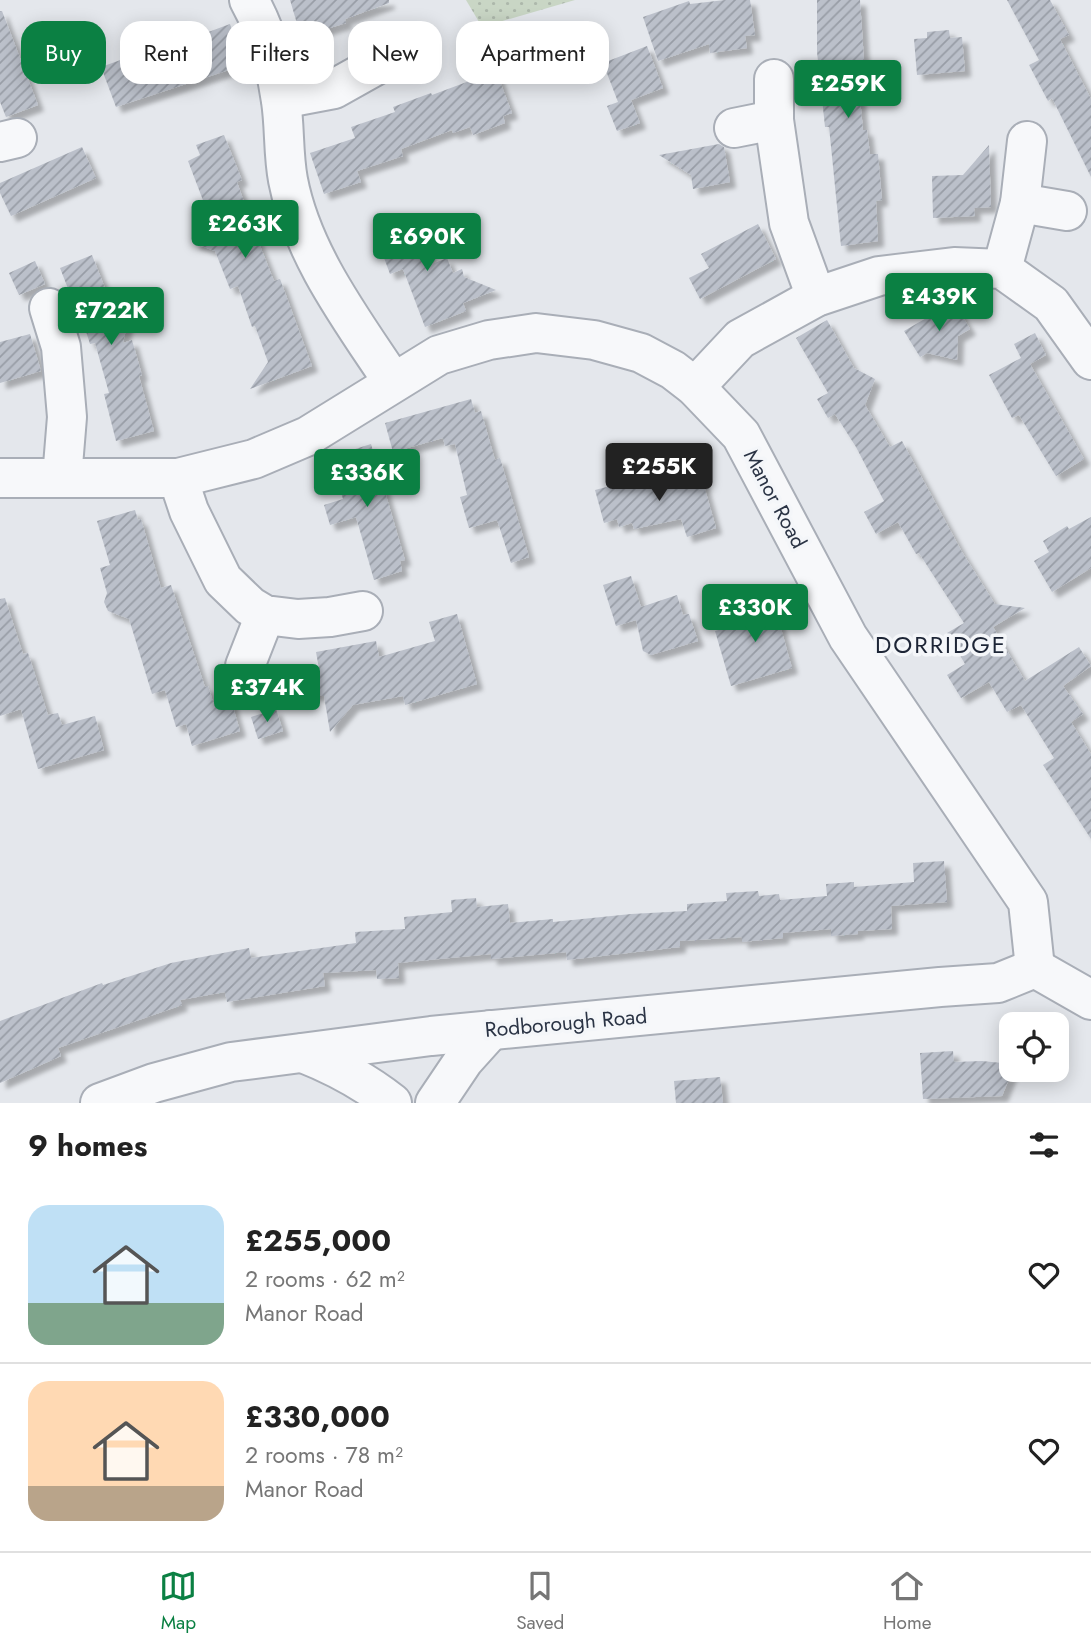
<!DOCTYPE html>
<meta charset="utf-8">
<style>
:root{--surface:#fff;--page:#f2f2f2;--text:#222;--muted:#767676;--line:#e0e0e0;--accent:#0b8043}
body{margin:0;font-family:Jost,sans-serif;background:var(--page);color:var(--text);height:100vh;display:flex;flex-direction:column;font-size:26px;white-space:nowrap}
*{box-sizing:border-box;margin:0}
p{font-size:23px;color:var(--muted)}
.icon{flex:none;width:38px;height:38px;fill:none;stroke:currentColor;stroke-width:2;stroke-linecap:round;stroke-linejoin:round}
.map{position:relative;height:1103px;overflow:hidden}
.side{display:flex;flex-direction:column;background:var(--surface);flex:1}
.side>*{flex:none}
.top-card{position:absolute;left:21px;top:21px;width:700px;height:63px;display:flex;gap:14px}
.fabs{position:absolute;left:999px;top:1012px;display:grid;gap:14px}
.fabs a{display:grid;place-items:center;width:70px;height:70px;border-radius:14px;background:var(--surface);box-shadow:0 4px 18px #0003;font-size:35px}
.price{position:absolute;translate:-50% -60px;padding:0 16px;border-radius:7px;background:var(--accent);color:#fff;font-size:23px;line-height:46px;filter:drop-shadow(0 2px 4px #0008)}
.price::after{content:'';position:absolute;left:50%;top:42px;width:21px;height:16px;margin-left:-10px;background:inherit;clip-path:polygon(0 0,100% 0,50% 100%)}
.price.selected{background:#222;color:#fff}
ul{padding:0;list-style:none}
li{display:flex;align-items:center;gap:21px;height:175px;padding:0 28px}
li+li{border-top:2px solid var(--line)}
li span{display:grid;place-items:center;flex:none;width:196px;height:140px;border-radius:21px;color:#555}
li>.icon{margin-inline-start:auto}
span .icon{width:84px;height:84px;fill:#fffc;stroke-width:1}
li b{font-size:30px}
h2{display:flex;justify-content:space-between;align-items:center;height:84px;padding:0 28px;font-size:30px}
.chip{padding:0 24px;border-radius:21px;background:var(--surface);box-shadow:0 4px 18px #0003;font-size:24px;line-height:63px}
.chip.selected{background:var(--accent);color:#fff}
.dock{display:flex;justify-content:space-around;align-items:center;height:98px;border-top:2px solid var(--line);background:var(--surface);font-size:19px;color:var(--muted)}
.dock a{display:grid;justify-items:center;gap:4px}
.dock .selected{color:var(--accent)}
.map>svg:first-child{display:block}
.park{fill:url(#park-dots)}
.building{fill:url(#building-hatch);filter:url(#shadow)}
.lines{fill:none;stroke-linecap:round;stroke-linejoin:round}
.minor-casing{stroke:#a9aeb7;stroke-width:42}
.minor{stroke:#f7f8fa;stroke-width:38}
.labels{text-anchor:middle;stroke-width:7;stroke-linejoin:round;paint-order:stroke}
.street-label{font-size:21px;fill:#2b3445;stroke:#f4f6f9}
.quarter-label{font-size:24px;letter-spacing:2px;fill:#1d2536;stroke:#f4f6f9}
</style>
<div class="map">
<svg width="1091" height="1103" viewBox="0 0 1091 1103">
<defs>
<pattern id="park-dots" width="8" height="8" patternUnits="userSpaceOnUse" patternTransform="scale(1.75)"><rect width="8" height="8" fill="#c9d6c5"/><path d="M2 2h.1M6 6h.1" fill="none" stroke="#adb8ab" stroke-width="1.8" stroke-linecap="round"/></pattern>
<pattern id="building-hatch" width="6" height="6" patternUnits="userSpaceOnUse" patternTransform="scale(1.75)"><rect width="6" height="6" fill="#bbc0ca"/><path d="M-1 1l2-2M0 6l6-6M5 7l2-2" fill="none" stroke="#989da6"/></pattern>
<filter id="shadow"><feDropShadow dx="6" dy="6" stdDeviation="2" flood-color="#0004"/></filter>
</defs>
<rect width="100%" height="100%" fill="#e4e7ec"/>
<!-- park -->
<path class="park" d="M466,0H575L482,27Z"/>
<!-- building -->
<g class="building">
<path d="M290,0H389V3L345,19L346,23L301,37Z"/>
<path d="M725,0H750L755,35L745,36L747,48L710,53L709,44L658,61L643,17L689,1L690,4Z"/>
<path d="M817,0H860L865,76L858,77L863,130H867L870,154H878L882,200L876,201L878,241L841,246L829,127H825L821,89L817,52Z"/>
<path d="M1007,0H1050L1069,35L1060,39L1091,99V177L1052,98L1048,101L1029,65L1039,60Z"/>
<path d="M0,11H2L38,105L6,117L0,102Z"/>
<path d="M230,24L244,65L116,107L101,67L140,53L141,57Z"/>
<path d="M949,30L950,38L962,37L965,71L917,75L914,39L927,38V32Z"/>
<path d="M647,46L663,88L631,100L640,123L617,131L607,106L618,102L603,63Z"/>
<path d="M496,71L512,113L503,116L505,123L473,135L470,127L453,133L452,130L401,149L403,156L357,171L361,182L324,194L310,153L355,138L351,127L395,112L393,107L431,93L432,95Z"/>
<path d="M224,135L242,180L237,182L255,233L274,281L280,279L312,366L250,389L268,362L255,326L252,327L238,286L230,289L215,251L193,243L203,218L199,205L204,203L188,161L200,155L196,145Z"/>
<path d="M719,144L724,147L730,182L693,189L691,175L659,155Z"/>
<path d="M989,145L991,207L974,208L975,216L933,218L932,176L963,175Z"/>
<path d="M82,147L96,178L11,216L0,193V183Z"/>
<path d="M414,216L432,264L447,258L453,273L462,269L464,277L496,290L463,303L466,311L425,327L403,269L390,274L374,231Z"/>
<path d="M758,224L776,259L700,299L689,278L709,268L701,254Z"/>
<path d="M92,255L110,301L134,293L123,343L132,340L142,375L139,376L154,431L116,441L104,394L109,393L95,343L90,344L77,303L74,304L60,268Z"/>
<path d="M35,261L45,284L19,295L9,273Z"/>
<path d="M954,302L970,329L958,336L957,360L927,353L920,357L904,331Z"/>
<path d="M827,320L854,368L875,379L865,405L890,447L902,441L962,552L995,604L1025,608L993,627L1025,681L1079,647L1091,666L1063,686L1083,714L1071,722L1091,754V839L1043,765L1054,758L1021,705L1007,712L989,682L961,698L947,675L965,664L947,633L964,623L919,553L916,554L898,522L876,534L864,512L884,501L856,447L835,414L828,418L817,399L828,393L796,338Z"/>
<path d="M1035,333L1046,355L1030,364L1084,459L1056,476L1019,415L1012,418L989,375L1021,358L1014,344Z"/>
<path d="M30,334L41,371L0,383V342Z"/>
<path d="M471,399L475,413L481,411L495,460L500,458L529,557L511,563L497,520L469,528L460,497L467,495L455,444L445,446L443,438L393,452L385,423Z"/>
<path d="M371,444L405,560L400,561L402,571L374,580L356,517L330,525L324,505L343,499L330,457Z"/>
<path d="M699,468L716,528L687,537L681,519L634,529L632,523L619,527L617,519L604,523L595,490L645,477L646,483Z"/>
<path d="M135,510L138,520L141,519L161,588L171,585L205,687L208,686L214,705L231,700L240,731L192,746L186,724L176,727L165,690L152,694L129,619L108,611L104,602L107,593L100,568L110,565L97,521Z"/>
<path d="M1091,517V568L1052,592L1034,561L1049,552L1043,541L1067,526L1069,529Z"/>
<path d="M631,576L641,607L677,595L683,615L689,614L698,641L651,655L643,651L636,620L616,626L603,585Z"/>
<path d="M771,593L792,668L731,686L715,631L754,620L748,599Z"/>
<path d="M5,598L23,654L28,653L48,715L58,713L62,725L95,716L104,750L38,769L21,709L0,716V599Z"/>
<path d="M457,614L477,684L405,705L403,696L353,705L330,732L324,696L276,690L279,665L319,669L316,652L376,641L379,657L435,641L429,622Z"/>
<path d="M276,709L283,731L258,739L251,717Z"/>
<path d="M944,861L947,902L891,906L892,929L858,931V934L831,936V929L783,933V938L742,942V937L680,941V947L567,960L566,952L491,959V954L398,963L399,978L377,979L376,970L323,973L325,986L227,1002L225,992L180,1000L182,1005L58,1048L61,1056L0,1083V1021L102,983L103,985L171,963L249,948L251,958L356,943L355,932L405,929L404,917L452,912L451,900L476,898L477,907L508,904L510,923L553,919V922L631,914L687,911V904L727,901L726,893L758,891L759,896L779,894L780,900L827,896L826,884L854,882V887L914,882L913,863Z"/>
<path d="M953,1051L954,1062L982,1061L1012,1064V1069H1013L1002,1096L923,1099L920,1053Z"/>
<path d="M720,1077L723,1103H676L674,1081Z"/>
</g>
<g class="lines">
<defs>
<g id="minor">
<path d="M249,0C266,30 276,66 281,101C285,127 283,154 288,180C302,254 352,320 393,382"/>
<path d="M774,79V120L789,223L816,297"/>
<path d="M281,99L334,89L384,61"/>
<path d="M734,128L774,120"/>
<path d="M0,142L17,138"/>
<path d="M1020,203L1067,211"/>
<path d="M1002,269L1020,203L1027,141"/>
<path d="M49,308L61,347L67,417L62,478"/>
<path d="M695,387L740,339L816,297L879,276L954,267L1002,269L1051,304L1091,360"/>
<path d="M0,478H178L254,459L308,436L439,355L489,340L536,333L594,340L641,353L673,370L695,387L741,435L848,637L1028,902L1035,968"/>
<path d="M178,478L189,511L223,580L250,606L265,615L298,619L330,617L363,611"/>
<path d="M245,666L265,615"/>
<path d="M1035,968L1091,1000"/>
<path d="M303,1053C336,1066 364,1081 392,1103"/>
<path d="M100,1103L154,1083L231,1062L301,1053L431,1036L940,987L998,983L1035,968"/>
<path d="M435,1103L464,1060L491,1030"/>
</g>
</defs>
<!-- minor casing -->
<use href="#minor" class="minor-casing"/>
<!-- minor -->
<use href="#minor" class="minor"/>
</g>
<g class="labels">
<!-- street labels -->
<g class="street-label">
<text transform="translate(775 499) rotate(62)" y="7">Manor Road</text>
<text transform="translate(566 1023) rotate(-5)" y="7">Rodborough Road</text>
</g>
<!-- quarter labels -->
<g class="quarter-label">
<text x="941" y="653">DORRIDGE</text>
</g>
</g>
</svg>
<div class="fabs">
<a><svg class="icon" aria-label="locate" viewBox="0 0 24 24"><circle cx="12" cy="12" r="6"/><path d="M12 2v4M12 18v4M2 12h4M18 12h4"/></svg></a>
</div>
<b class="price" style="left:848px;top:120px">£259K</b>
<b class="price" style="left:245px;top:260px">£263K</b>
<b class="price" style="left:427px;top:273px">£690K</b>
<b class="price" style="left:939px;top:333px">£439K</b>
<b class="price" style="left:111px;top:347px">£722K</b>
<b class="price selected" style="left:659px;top:503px">£255K</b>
<b class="price" style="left:367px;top:509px">£336K</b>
<b class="price" style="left:755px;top:644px">£330K</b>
<b class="price" style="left:267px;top:724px">£374K</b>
<div class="top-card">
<a class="chip selected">Buy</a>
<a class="chip">Rent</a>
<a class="chip">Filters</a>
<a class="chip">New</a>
<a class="chip">Apartment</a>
</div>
</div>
<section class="side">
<h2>9 homes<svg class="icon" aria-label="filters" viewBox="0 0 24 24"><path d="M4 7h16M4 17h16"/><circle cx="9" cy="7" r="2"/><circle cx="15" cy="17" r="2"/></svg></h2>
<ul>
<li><span style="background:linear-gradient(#bfe0f5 70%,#7fa58c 0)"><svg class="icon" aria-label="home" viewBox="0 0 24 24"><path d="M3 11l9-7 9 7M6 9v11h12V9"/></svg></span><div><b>£255,000</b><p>2 rooms · 62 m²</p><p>Manor Road</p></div><svg class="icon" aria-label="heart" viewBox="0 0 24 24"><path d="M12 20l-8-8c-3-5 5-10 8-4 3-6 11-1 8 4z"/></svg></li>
<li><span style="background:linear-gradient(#ffd9b3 75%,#b9a48a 0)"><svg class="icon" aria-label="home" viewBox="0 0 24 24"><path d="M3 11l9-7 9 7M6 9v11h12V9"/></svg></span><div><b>£330,000</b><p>2 rooms · 78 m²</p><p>Manor Road</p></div><svg class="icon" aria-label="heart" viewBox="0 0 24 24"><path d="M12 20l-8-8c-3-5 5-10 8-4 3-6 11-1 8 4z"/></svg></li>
</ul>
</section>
<nav class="dock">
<a class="selected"><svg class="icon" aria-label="map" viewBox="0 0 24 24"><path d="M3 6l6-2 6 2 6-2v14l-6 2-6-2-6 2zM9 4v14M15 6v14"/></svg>Map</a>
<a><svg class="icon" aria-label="saved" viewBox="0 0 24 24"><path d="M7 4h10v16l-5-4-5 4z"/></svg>Saved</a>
<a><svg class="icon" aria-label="home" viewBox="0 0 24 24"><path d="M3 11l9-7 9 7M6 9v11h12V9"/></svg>Home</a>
</nav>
